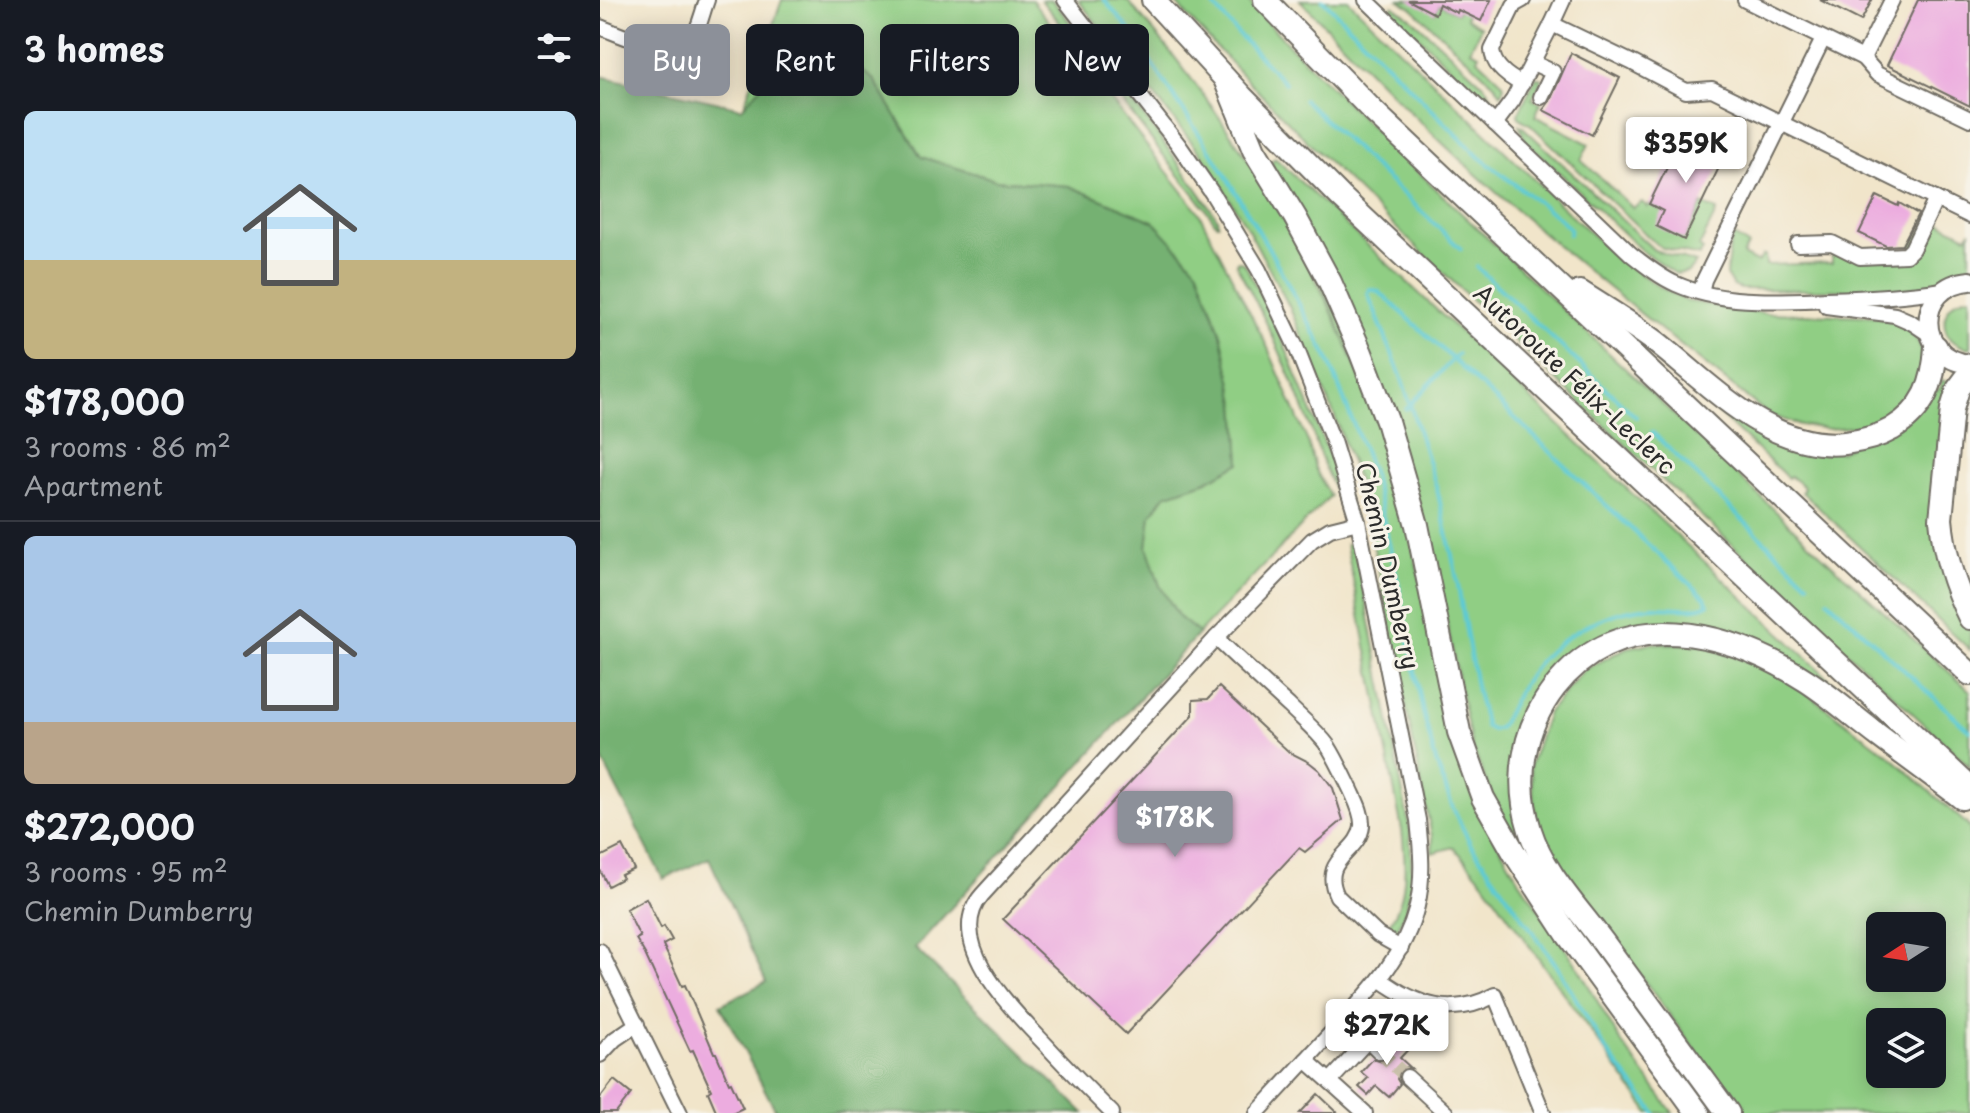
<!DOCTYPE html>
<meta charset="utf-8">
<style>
:root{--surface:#171b24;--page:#242831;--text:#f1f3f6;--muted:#9ea1a6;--line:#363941;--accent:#8c9099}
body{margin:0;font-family:"Playpen Sans",sans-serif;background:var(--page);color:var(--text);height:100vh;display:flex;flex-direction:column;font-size:30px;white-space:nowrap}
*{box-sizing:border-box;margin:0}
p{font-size:26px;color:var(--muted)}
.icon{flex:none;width:44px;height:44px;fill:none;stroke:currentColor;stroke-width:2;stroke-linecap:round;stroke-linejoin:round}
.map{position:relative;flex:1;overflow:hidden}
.side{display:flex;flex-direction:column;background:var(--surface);width:600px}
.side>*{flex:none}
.top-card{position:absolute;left:24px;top:24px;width:760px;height:72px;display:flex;gap:16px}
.needle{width:52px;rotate:258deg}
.controls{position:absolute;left:1266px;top:912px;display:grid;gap:16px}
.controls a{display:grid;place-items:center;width:80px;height:80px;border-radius:12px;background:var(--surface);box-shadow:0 4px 20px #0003;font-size:40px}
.price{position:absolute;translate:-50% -68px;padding:0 18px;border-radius:8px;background:#fff;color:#222;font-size:26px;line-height:52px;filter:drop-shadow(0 2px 4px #0008)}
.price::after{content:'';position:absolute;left:50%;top:48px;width:24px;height:18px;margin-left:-12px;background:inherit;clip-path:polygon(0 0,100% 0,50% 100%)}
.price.selected{background:var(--accent);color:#fff}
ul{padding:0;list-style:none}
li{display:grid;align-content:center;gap:16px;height:424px;padding:0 24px}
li+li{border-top:2px solid var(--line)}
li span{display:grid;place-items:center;height:248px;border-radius:12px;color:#555}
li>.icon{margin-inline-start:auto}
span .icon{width:144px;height:144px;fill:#fffc;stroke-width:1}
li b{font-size:34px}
h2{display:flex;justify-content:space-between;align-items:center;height:96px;padding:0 24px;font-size:34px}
.chip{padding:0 28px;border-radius:12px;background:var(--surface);box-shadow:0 4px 20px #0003;font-size:28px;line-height:72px}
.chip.selected{background:var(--accent);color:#fff}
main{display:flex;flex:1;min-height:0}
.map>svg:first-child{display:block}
.green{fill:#90ce84;stroke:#5e7c58;stroke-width:2;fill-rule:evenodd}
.forest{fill:#74b172;stroke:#506e4e;stroke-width:2}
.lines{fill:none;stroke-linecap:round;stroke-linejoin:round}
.stream{stroke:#5dcad4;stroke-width:4}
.building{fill:#ecacdf}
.minor-tunnel{stroke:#c9c0aa;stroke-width:14;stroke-dasharray:14 7;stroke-linecap:butt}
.minor-casing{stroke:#706c63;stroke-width:18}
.major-casing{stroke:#706c63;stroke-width:22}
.highway-casing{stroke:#706c63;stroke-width:26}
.minor{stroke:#fff;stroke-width:14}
.major{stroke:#fff;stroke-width:18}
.highway{stroke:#fff;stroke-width:22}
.labels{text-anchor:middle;stroke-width:6;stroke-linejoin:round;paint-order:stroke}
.street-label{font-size:24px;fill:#2b2b2b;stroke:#f7f3e8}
</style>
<main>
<section class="side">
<h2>3 homes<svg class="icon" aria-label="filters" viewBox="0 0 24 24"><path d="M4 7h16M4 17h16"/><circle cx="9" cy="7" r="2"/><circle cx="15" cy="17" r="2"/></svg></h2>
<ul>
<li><span style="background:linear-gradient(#bfe0f5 60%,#c2b280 0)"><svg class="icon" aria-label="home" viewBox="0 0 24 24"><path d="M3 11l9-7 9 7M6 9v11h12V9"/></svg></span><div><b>$178,000</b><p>3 rooms · 86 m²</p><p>Apartment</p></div></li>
<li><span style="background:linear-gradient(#a9c7e8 75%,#b9a48a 0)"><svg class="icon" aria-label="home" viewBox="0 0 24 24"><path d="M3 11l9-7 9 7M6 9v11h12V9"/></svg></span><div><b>$272,000</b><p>3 rooms · 95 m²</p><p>Chemin Dumberry</p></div></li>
</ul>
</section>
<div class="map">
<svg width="1370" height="1113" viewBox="0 0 1370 1113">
<rect width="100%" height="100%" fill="#f7f3e8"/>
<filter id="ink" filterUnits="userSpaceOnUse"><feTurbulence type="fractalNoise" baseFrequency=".0125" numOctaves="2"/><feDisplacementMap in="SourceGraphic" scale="16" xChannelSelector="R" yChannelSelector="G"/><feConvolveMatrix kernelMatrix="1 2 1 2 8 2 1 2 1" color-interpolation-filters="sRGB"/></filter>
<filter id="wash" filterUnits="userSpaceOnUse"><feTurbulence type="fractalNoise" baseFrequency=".006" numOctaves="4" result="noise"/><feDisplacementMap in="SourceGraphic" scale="32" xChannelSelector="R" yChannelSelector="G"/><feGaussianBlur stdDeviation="1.8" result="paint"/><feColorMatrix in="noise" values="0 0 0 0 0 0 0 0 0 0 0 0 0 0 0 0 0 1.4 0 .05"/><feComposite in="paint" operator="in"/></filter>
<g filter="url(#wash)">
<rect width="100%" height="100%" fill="#f1e5ca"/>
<!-- green -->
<g class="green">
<path d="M182,0H432L598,211L667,346L708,442L715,468L723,484L730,496L599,633L579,617L560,586L547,547L551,515L565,495L607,481L640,463L636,403L621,334L553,221L469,186L396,180L321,157L274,80L143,108Z"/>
<path d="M441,0H452C510,71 566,142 617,218L618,224H616C601,200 584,182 567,160C526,106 484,52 441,0Z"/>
<path d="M478,0H527C652,142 741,300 796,480L874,801L917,877L978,967L1019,1039L1073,1113H1049L883,881L854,847L832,853L833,841L825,802L778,566L759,485L734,414L690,308L648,229L603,156Z"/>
<path d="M573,0H647L687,43L757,113L859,211L1224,557L1370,691V767C1216,622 1060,479 907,333C793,225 678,118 573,0Z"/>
<path d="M700,0H748L975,219L1020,260L1058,286L1086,301L1164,313L1275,316L1294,322L1312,332L1320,345L1323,369L1314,394L1286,418L1260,426L1228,429L1200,425L1169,415C1071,337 971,261 878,176C816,120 758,60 700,0Z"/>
<path d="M799,0H820L835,13L839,4L857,13L860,7L867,14L866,18L881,27L870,50L879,54L877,58L902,82L904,86L901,94L895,85L812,8Z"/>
<path d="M793,5L815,21L883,84L892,96L874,91L791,10Z"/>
<path d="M936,77L942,79L932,99L941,103L935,116L989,144L981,160L1033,208L1042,202L1047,207L1049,204L1063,211L1084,239L1102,204L1117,211L1099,247L1103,250L1099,256L1063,248L1056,244L930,124L919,118L918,114Z"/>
<path d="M919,125L923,127L1054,250L1096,263L1088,272L1076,274L1042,251L925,140Z"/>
<path d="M675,158L1239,688L1236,692L1196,665L1017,632L927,713L916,742L912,770L914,802L1034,999L980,938L896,805L872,747L832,551L671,162Z"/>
<path d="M1330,218L1367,236L1370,232V269L1319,288L1285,291L1141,289L1133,286L1126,275L1130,246L1134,236L1148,245L1143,255L1158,263L1163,255H1165L1166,265L1232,263V250L1303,261Z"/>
<path d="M638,261L643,263L647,268L684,344L733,465L739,488L738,491L735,490C722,466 716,440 706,415C687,365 664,315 638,268L636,263Z"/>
<path d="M1370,296V348C1336,344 1336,301 1370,296Z"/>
<path d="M1066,359L1147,422L1240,452L1340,388L1342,380L1352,384L1340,441L1361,617L1370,630V650L1202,492L1204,487L1190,476L1188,478L1064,363Z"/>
<path d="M746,544H751L753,547L765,596L810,830L812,878L806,909L798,928L788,932L784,930C809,903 806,864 802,830Z"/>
<path d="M1051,643L1107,645L1163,667L1200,688L1289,755L1370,827V1113H1142L950,853L938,832L930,765L948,712L984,670L1026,648ZM1280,926H1332V978H1280ZM1280,1022H1332V1074H1280Z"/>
</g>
<!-- forest -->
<path class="forest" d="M200,43H225L274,80L321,157L396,180L469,186L553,221L598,270L621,334L636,403L640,463L607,481L565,495L551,515L547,547L560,586L579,617L599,633L315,948L484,1113H177L120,1005L166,982L109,858L63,879L0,756V76L142,108Z"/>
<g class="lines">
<!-- stream -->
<g class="stream">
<path d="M504,0L529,29L617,161L668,247L727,356L773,474L798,583L823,712L836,762L853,808L871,845L955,963L1006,1050L1055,1113"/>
<path d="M609,0L639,35L685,83"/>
<path d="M723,0L879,157L959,218L970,229L969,234"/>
<path d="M704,100L861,249"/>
<path d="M877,267L1036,417"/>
<path d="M770,289L778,291C890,390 994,497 1105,597L1108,604C1096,612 1068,606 1053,607C1004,610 954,637 926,679C916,694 909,712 899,728L892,730L886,727L877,692L855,569L837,489L801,376L768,294Z"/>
<path d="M806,409L858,354"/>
<path d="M1052,432L1208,583"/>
<path d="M1228,600L1370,731"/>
</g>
</g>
<g id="blocks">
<!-- building -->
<g class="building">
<path d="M808,0H891L881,21L858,10L857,13L839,4L835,14Z"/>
<path d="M1220,0H1272L1261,21Z"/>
<path d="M1318,0H1370V106L1287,65Z"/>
<path d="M971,53L1020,78L992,135L943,110L950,101Z"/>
<path d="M1083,135L1093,140L1094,138L1126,153L1084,240L1056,226L1063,211L1049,204Z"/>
<path d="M1277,196L1298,206L1299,203L1318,214L1302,245L1286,246L1259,233Z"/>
<path d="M619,687L689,752L709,762L719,770L733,788L743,820L705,852L699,848L526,1034L403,919L593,715V700L608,699Z"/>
<path d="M22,846L34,869L21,875L23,878L8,886L0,870V857Z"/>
<path d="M46,898L61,928L64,926L72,940L63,945L82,986L85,985L95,1008L114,1053H116L129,1083L131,1082L143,1108L132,1113H117L108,1092L111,1090L93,1050L90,1051L45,954L36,939L40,937L26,909Z"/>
<path d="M800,1030L814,1043L800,1058L811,1068L805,1067L799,1071L797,1079L800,1084L789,1097L776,1086L768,1095L759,1087L768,1078L761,1072L773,1059L782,1062L788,1058L790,1050L787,1044Z"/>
<path d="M14,1080L31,1094L16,1113H0V1098Z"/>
<path d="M718,1094L738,1113H700Z"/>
</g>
</g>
</g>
<g filter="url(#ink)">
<use href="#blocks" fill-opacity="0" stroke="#706c63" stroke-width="2"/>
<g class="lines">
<!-- minor-tunnel -->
<path class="minor-tunnel" d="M780,1052L807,1077"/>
<defs>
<g id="minor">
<path d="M465,0L578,144L612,193L659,270L696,347L733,441L758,522L818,820C821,848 824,878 817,906C804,958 768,994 732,1032C707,1059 682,1086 657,1113"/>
<path d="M766,0L1031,254C1045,265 1060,277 1076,284C1123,305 1178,301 1227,299C1266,298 1304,296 1343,290"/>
<path d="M1145,0L1263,58L1277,74L1370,119"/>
<path d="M952,24L963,0"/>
<path d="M0,27C22,35 71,60 90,41C99,31 102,13 107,0"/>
<path d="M1263,58L1292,0"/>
<path d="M933,63L953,72L941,97"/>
<path d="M922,84C908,77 893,67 892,50L914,5L923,0"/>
<path d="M895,124L913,100L952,24L1033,63L1086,91L1112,89L1370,216"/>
<path d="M1198,244L1232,243L1260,257L1306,255L1312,249L1336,199"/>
<path d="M1101,292L1104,280L1223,39"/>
<path d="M1226,306L1295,315L1311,322L1329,334"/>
<path d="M758,522L730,529L712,540L616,638C640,661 665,684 689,706C702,719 717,731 728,746C737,760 744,776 751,790C756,801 763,814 762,826C759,854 719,858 737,896L778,935L801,948"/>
<path d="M0,951L80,1113"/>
<path d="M780,979C817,1006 853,1018 895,995L943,1113"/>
<path d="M0,1055L15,1039L37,1024"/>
<path d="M706,1060L765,1113"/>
<path d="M807,1077L846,1113"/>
<path d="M730,1081L768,1040L780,1052"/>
<path d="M512,1113C490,1091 468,1069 447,1046C416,1013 341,942 382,895L616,638"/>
</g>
<path id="major" d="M1370,281C1314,285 1315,359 1370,364"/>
<g id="highway">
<path d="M553,0L642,97L741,197L1370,788"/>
<path d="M665,0L773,111L828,163L1370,674"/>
<path d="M625,79L654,150L695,217L730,282L761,353L787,421L817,525L859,732L883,798L915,854L968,935L1098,1113"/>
<path d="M980,292C1005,308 1032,324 1056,342C1111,385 1170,451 1245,443C1261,441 1278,437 1292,429C1325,409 1334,383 1336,347"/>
<path d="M1370,373L1358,389L1352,409L1341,519C1344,554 1354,586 1370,618"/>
<path d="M1128,1113C1086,1056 1045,999 1003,942C977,907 943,872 930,830C914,780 923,728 955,687C1022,602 1129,631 1207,681C1233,698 1255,718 1279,736C1307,757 1335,777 1362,798"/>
</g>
</defs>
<!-- minor casing -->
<use href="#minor" class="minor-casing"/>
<!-- major casing -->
<use href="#major" class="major-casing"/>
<!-- highway casing -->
<use href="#highway" class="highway-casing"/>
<!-- minor -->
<use href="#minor" class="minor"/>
<!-- major -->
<use href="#major" class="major"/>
<!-- highway -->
<use href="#highway" class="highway"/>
</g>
</g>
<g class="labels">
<!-- street labels -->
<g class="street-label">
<text transform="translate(974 380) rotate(43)" y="8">Autoroute Félix-Leclerc</text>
<text transform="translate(787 566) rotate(77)" y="8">Chemin Dumberry</text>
</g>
</g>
</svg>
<div class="controls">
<a><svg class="needle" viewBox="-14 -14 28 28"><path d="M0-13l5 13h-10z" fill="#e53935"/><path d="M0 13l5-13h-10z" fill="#9ea1a6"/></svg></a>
<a><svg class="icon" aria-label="layers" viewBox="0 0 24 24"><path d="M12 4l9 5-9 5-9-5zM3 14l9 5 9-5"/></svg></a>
</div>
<b class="price" style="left:1086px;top:185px">$359K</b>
<b class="price selected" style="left:575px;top:859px">$178K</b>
<b class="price" style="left:787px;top:1067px">$272K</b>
<div class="top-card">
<a class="chip selected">Buy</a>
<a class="chip">Rent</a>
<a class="chip">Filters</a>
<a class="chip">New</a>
</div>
</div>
</main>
